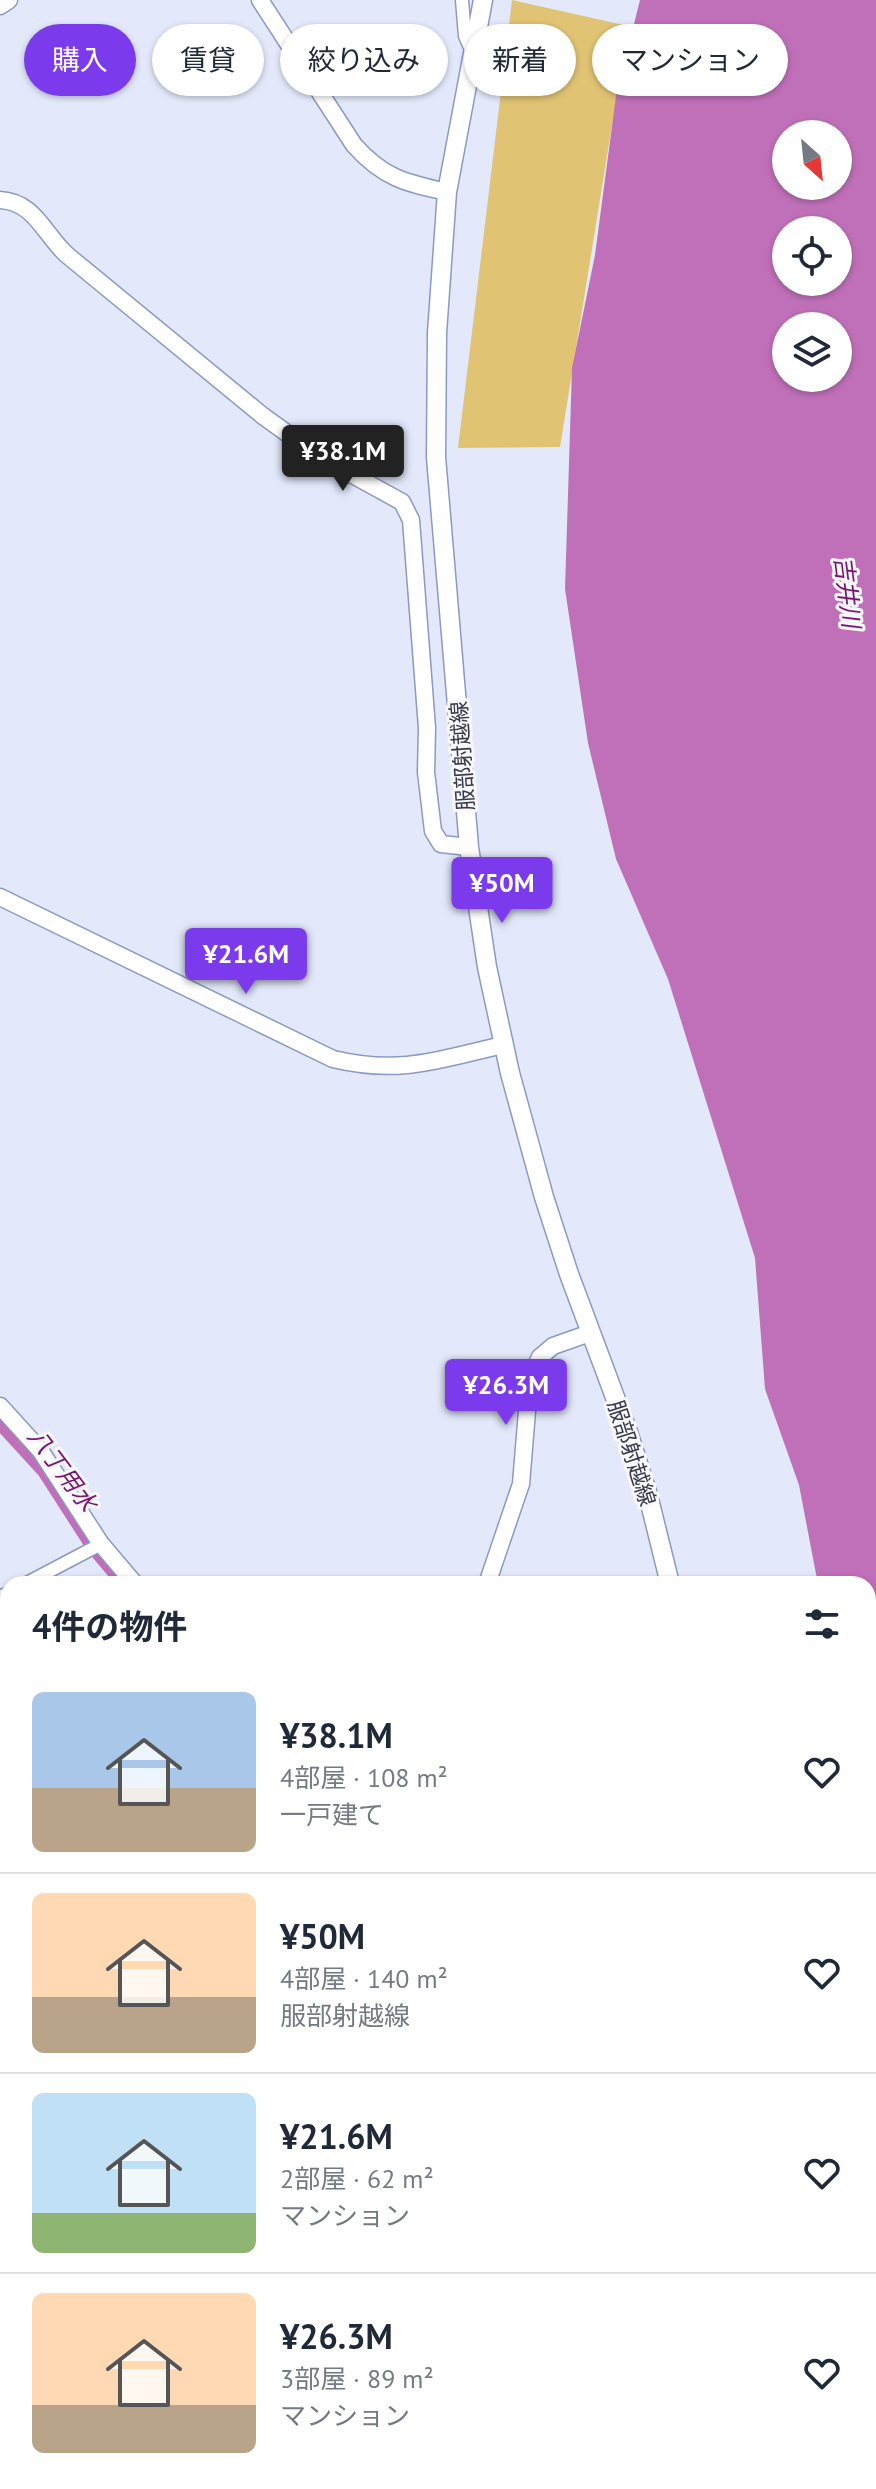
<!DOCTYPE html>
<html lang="ja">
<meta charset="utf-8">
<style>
:root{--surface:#fff;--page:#f2f2f3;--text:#1f2937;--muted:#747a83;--line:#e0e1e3;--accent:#7c3aed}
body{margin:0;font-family:"PT Sans","Noto Sans JP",sans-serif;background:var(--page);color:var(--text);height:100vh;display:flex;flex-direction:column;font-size:30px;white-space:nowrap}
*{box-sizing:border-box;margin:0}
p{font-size:26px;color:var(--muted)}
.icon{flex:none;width:44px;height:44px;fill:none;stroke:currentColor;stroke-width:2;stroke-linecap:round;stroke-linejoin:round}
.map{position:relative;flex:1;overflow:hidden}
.panel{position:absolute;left:0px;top:1576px;width:876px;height:914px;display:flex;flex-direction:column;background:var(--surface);border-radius:24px 24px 0 0;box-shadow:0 2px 6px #0004}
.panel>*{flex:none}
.banner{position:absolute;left:24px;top:24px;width:828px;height:72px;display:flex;gap:16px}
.needle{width:52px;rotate:153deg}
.fabs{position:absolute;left:772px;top:120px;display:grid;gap:16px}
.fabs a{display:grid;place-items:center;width:80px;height:80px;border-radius:50%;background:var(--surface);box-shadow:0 2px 6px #0004;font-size:40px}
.price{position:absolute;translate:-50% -68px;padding:0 18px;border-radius:8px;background:var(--accent);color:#fff;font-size:26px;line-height:52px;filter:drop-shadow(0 2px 4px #0008)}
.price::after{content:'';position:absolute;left:50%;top:48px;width:24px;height:18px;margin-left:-12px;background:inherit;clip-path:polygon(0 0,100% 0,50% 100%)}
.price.current{background:#222;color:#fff}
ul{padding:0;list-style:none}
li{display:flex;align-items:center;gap:24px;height:200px;padding:0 32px}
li+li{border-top:2px solid var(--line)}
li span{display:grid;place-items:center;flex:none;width:224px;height:160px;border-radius:12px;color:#555}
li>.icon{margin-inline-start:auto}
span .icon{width:96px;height:96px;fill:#fffc;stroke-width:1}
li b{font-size:34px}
h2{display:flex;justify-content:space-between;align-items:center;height:96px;padding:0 32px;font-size:34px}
.chip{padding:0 28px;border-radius:36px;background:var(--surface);box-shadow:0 2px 6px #0004;font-size:28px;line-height:72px}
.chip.current{background:var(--accent);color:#fff}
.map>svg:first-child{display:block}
.green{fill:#e0c373}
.water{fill:#c070b9;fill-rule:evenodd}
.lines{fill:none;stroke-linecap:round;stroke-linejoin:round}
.canal{stroke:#c070b9;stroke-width:11}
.minor-casing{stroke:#8c9ac2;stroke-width:15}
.tertiary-casing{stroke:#8c9ac2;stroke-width:19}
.secondary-casing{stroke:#8c9ac2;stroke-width:21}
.minor{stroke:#fff;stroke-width:12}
.tertiary{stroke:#fff;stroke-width:16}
.secondary{stroke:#fff;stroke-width:18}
.labels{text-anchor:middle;stroke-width:6;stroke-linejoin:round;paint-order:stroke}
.street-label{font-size:22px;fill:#353a4b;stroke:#f7f7f7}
.water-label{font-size:24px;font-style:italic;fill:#771573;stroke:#f7f7f7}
</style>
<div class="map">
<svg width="876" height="2489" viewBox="0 0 876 2489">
<rect width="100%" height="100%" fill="#e3e9fb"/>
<!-- green -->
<g class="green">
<path d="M512,0L628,26L560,447L458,448Z"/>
<path d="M876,2220V2364L868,2366V2222Z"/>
<path d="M876,2374V2489H871V2375Z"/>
</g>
<!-- water -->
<path class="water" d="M640,0H876V1803L868,1768V1584H819L816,1574L799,1485L765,1389L755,1258L668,979L616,859L588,743L565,589L572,368L595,255L616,96ZM786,134H838V186H786ZM786,230H838V282H786ZM786,326H838V378H786Z"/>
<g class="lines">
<!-- canal -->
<g class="canal">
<path d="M0,1425L43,1472L88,1542"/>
<path d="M96,1553L122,1584"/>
<path d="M0,1973L8,1994"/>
<path d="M0,2430L8,2345"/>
<path d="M734,2489L749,2482"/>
</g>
<defs>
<g id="minor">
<path d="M462,0L465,36L473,54"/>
<path d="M25,1584L101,1544"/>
<path d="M0,1597L8,1593"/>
<path d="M0,1863L8,1879"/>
<path d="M0,1952L8,1973"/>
<path d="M0,2057L8,2056"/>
<path d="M353,2482L359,2489"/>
<path d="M567,2482L573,2489"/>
<path d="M804,2482L805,2489"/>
<path d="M1,2489L8,2412"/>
<path d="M266,2489L278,2482"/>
</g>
<g id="tertiary">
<path d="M260,0L354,145C383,178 406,183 447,192"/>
<path d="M0,6L9,0"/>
<path d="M0,200C35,202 43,233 67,255L263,416L320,457L402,502L411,520L427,728L426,772L433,831L441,844L469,847"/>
<path d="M0,897L333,1059C400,1075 438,1060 503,1045"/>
<path d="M0,1406L40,1450L101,1544L135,1584"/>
<path d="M487,1584L521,1484L529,1387L533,1372L540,1357L553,1346L590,1333"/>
</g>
<g id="secondary">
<path d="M483,0L447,192L437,333L436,457L469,847L487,967L510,1073L544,1197L569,1274L628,1432L648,1495L670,1584"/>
<path d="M836,2482V2489"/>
</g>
</defs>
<!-- minor casing -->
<use href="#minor" class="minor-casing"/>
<!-- tertiary casing -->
<use href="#tertiary" class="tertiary-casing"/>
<!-- secondary casing -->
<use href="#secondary" class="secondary-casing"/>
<!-- minor -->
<use href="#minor" class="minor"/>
<!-- tertiary -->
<use href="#tertiary" class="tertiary"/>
<!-- secondary -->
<use href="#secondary" class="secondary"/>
</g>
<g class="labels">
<!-- street labels -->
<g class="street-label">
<text transform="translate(462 756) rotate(-94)" y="8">服部射越線</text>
<text transform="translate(632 1453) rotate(72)" y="8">服部射越線</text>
</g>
<!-- water labels -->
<g class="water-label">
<text transform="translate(847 592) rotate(83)" y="8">吉井川</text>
<text transform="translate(62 1470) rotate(53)" y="8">八丁用水</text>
</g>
</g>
</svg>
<div class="fabs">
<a><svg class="needle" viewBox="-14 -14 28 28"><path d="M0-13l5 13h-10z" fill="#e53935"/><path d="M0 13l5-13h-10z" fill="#747a83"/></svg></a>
<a><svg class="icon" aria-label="locate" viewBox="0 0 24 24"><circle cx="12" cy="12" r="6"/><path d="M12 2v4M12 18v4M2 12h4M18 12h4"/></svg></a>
<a><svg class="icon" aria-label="layers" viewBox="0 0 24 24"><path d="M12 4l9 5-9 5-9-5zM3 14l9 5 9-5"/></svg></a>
</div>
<b class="price current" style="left:343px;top:493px">¥38.1M</b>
<b class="price" style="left:502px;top:925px">¥50M</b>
<b class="price" style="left:246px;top:996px">¥21.6M</b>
<b class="price" style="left:506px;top:1427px">¥26.3M</b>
<div class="banner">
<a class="chip current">購入</a>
<a class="chip">賃貸</a>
<a class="chip">絞り込み</a>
<a class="chip">新着</a>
<a class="chip">マンション</a>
</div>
<section class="panel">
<h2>4件の物件<svg class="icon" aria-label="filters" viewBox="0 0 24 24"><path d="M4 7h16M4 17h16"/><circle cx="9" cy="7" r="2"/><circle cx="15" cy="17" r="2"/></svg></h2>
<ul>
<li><span style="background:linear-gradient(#a9c7e8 60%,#b9a48a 0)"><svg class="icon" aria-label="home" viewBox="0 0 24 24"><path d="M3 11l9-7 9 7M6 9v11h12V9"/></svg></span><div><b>¥38.1M</b><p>4部屋 · 108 m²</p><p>一戸建て</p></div><svg class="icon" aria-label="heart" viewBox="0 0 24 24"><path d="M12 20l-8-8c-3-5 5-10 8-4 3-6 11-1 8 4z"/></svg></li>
<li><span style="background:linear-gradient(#ffd9b3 65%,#b9a48a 0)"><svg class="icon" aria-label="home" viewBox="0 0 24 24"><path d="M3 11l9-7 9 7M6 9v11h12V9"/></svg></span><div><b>¥50M</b><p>4部屋 · 140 m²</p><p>服部射越線</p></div><svg class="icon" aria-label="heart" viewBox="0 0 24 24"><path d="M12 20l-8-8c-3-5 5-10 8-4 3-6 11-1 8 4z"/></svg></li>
<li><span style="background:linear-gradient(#bfe0f5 75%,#8fb573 0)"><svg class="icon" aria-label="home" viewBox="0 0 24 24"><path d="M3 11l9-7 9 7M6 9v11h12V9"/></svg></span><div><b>¥21.6M</b><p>2部屋 · 62 m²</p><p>マンション</p></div><svg class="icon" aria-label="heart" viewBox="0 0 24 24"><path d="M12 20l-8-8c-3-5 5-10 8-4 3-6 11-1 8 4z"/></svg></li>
<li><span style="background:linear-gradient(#ffd9b3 70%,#b9a48a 0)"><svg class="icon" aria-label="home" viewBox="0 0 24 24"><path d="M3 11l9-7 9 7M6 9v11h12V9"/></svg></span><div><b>¥26.3M</b><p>3部屋 · 89 m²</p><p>マンション</p></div><svg class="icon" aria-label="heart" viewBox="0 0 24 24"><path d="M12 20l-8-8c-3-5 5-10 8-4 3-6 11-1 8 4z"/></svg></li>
</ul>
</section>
</div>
